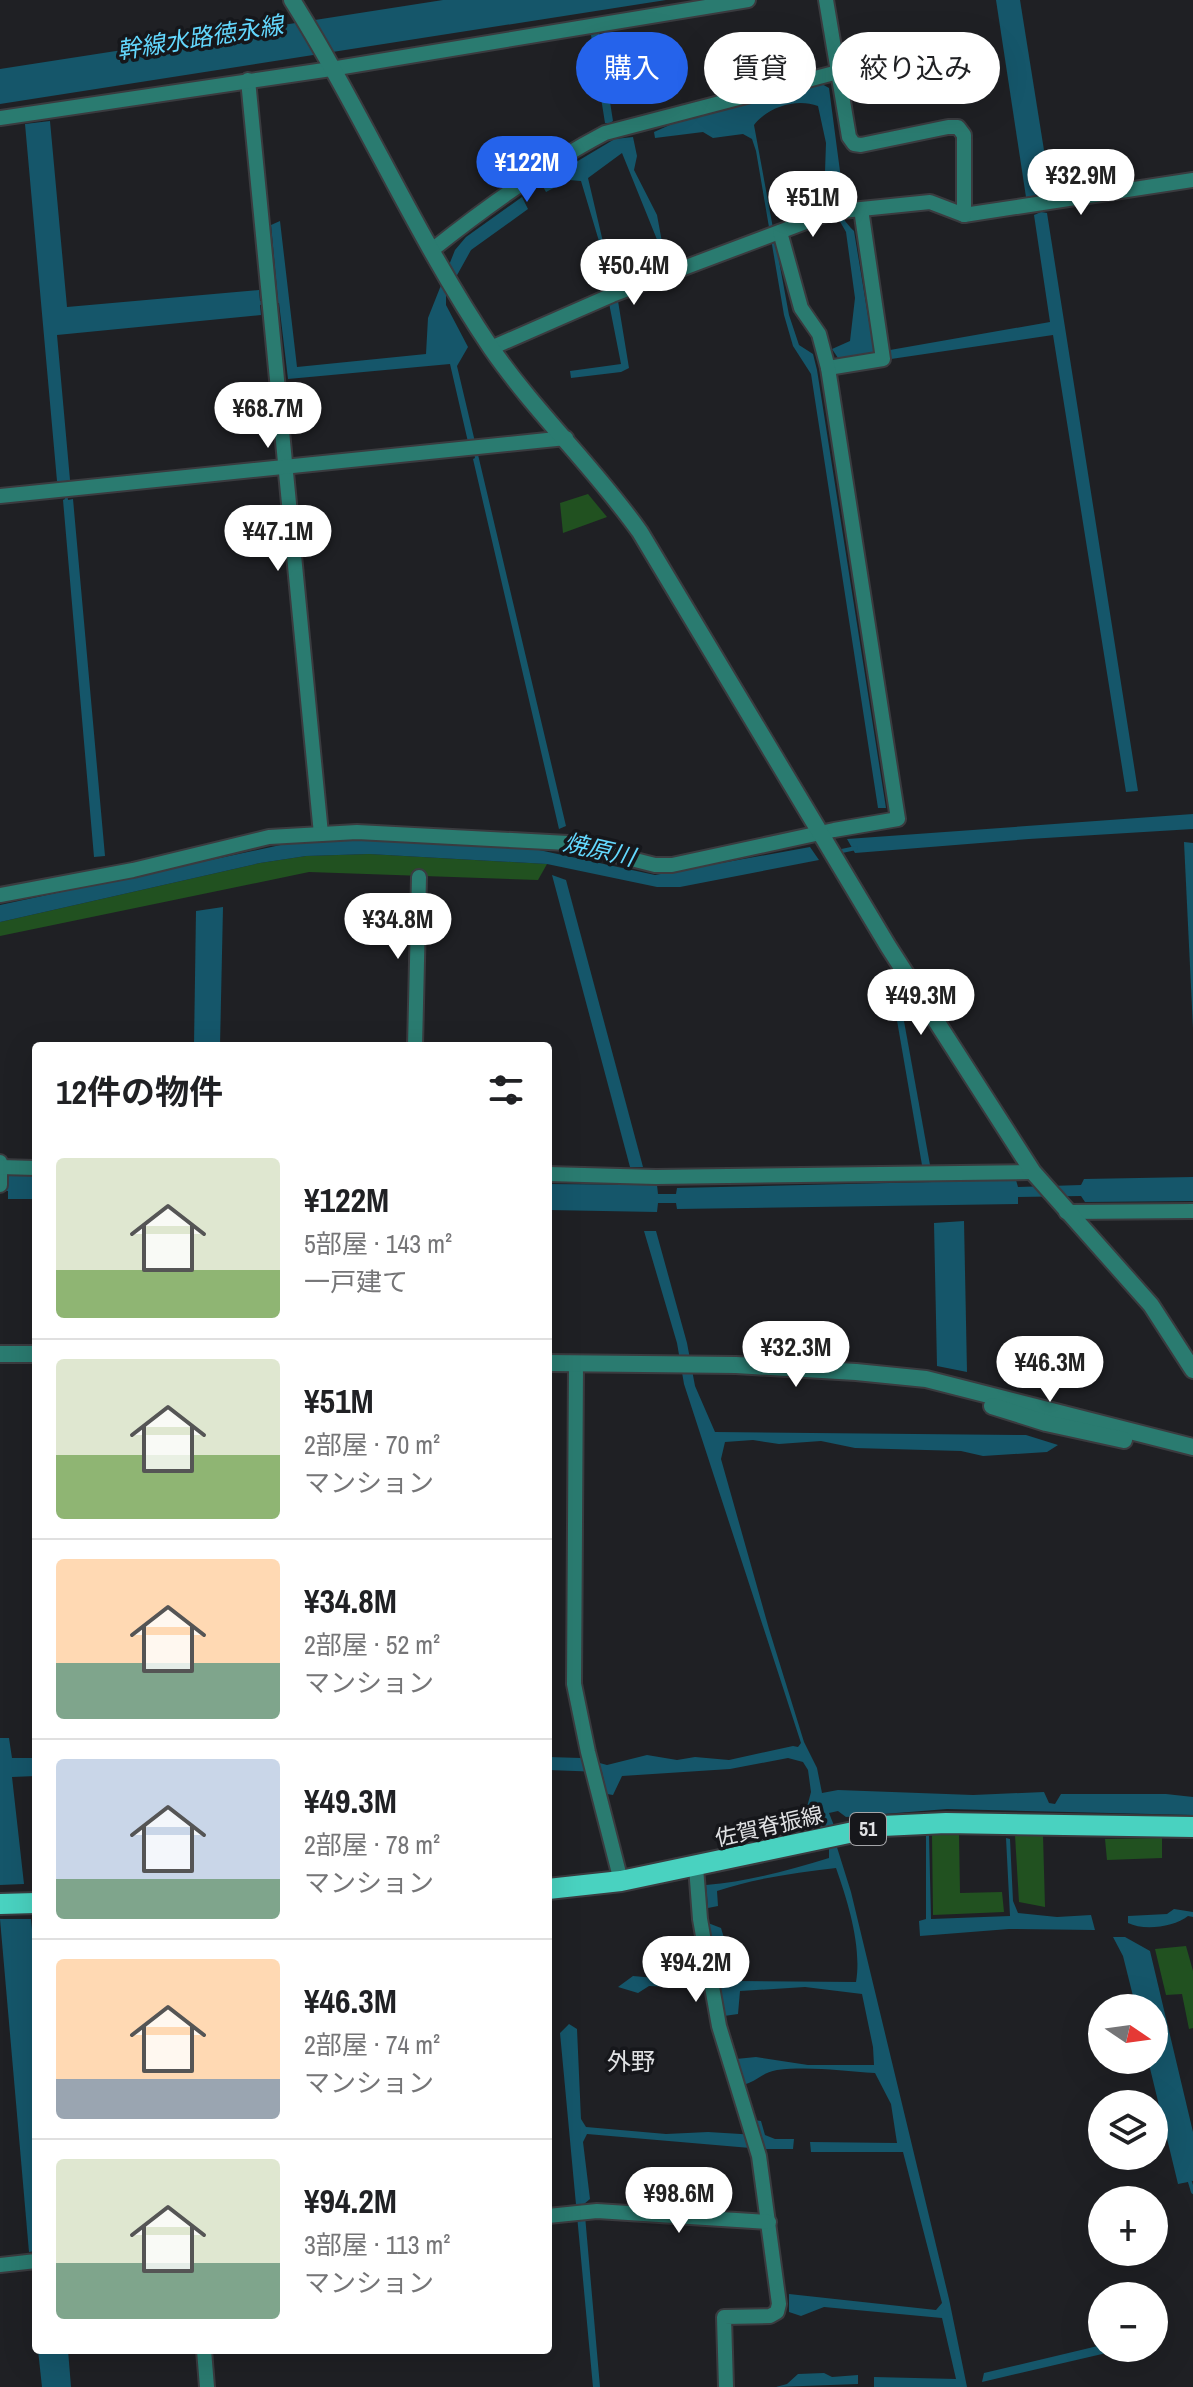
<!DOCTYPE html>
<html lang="ja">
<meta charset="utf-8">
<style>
:root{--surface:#fff;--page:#f2f2f2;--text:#202124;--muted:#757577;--line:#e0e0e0;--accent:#2563eb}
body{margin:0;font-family:"Archivo Narrow","Noto Sans JP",sans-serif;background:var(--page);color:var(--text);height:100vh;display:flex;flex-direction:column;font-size:30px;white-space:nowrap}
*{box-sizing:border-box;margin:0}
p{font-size:26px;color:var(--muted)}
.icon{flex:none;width:44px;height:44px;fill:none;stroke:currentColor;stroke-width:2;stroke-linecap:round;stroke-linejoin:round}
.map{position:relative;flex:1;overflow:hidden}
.drawer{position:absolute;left:32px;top:1042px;width:520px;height:1312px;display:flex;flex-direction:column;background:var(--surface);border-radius:8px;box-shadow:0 8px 32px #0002}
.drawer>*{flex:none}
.banner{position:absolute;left:576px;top:32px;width:496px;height:72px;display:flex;gap:16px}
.needle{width:52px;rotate:103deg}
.controls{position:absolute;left:1088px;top:1994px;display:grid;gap:16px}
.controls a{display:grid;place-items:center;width:80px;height:80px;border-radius:50%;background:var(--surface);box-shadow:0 8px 32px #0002;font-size:40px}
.price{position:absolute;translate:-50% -68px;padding:0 18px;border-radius:28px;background:#fff;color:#222;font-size:26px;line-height:52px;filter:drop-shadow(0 2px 4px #0008)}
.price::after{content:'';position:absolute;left:50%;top:48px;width:24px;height:18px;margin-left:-12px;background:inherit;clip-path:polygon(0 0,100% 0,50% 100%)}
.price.on{background:var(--accent);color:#fff}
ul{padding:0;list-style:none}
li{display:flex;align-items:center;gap:24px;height:200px;padding:0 24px}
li+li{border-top:2px solid var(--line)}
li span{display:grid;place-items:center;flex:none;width:224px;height:160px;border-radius:8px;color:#555}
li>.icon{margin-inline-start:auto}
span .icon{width:96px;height:96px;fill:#fffc;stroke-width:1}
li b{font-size:34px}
h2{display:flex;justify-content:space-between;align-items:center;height:96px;padding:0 24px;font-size:34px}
.pill{padding:0 28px;border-radius:36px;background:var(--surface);box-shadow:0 8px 32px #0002;font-size:28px;line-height:72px}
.pill.on{background:var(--accent);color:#fff}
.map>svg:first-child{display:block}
.green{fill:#215120}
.water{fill:#15566a}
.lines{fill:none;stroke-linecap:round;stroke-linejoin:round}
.stream{stroke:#15566a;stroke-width:4}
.minor-casing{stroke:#3a3b3f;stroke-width:18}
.tertiary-casing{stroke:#3a3b3f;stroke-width:20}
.primary-casing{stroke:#3a3b3f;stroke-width:24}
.minor{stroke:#2a7b70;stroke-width:14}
.tertiary{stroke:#2a7b70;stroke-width:16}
.primary{stroke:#49d2c0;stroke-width:20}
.labels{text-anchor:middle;stroke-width:7;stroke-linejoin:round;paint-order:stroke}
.shield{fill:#16171b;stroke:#a4a5a8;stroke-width:2}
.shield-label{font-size:20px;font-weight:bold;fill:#e1e2e4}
.street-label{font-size:22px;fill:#e1e2e4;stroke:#16171b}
.water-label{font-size:24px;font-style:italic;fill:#63d8fe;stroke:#16171b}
.neighbourhood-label{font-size:24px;fill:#e1e2e4;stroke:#16171b}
</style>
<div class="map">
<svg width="1193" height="2387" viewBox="0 0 1193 2387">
<rect width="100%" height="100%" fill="#1f2024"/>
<!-- green -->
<g class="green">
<path d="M588,494L607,517L563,533L560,503Z"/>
<path d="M369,854L547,864L538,880L309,872L0,936V922L260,863L306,856Z"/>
<path d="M932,1835H959L960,1893L1002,1892L1004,1912L933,1915Z"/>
<path d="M1015,1835L1043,1836L1045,1907L1019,1902Z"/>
<path d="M1162,1838V1858L1107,1860L1105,1839Z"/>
<path d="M1186,1946L1193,1971V2028L1189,2029L1182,1994L1166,1995L1155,1949Z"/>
</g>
<!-- water -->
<g class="water">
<path d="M443,0H666L0,104V69Z"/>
<path d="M996,0H1020L1051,194L1026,197Z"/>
<path d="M599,32L613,121L610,123L615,139L633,137L637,156L634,170L657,215L667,269H662L660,247L622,153L588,178L607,259L618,287L613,288L581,181L569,180L546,192L541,183L613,140L608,123H605L591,35Z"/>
<path d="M820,83L829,88L843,194C836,210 842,219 854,231L874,352L838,358L832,349L850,341L855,298L846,232L838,218L825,172L826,143L818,106C796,98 768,107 754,125L789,315L799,345L813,354L817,370L886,808H878L811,374L793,346L784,315L756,151L752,139L743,134L713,138L703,132L655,138L654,132L681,120Z"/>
<path d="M50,121L67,307L259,290L260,301L278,300L271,225L280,221L297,367L426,354L428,318L455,250L466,237L522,197L528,209L471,250L446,295V305L468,347L457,366L566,826L559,829L473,459L475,458L472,442H468L450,364L288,379L279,303L260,305L261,315L57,335L70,480L66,481L68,500L73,499L105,856L94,857L63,500L65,499L63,481H57L25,124Z"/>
<path d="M1041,212L1047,213L1138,791L1126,792L1053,335L891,359L890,350L1050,322L1034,215Z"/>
<path d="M618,301L629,368L621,372L571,378L570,371L621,364L609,303Z"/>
<path d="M1193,814V829L1029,839L855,853L847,839Z"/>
<path d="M360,839L539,850L655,875L810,847L819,860L680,887H657L547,864L369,854L306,856L260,863L0,922V905L299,841Z"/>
<path d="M1184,842L1193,843V1028Z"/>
<path d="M552,875L566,880L643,1167H630Z"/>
<path d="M223,907L220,1046H194L196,911Z"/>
<path d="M890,980L900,999L930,1165H922Z"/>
<path d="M7,1174H36V1199H8V1191H0Z"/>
<path d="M1193,1177V1201L1085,1202L1081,1196L1018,1197V1204L677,1209L676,1203H658L657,1212L548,1210V1184L657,1185L658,1194H676L677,1188L1016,1180L1018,1187L1081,1185L1084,1179Z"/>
<path d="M964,1221L967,1372L937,1366L934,1223Z"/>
<path d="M644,1231H656L687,1343L695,1386L715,1432L1026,1435L1058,1445L1047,1452L983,1456L961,1451L855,1448L821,1441L779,1444L753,1440L725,1442L721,1459L769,1629L804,1742L817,1768L822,1793L838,1790L973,1795L1044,1792L1049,1803L1055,1804L1061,1794H1166L1193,1797V1815L947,1809L846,1817L838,1811L829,1813L835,1828L825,1830L813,1824L807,1807L811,1792L808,1770L803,1762L788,1758L730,1769L622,1776L613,1795L607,1794L602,1772L548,1770V1757L581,1758L607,1765L647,1755L677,1760L695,1757L729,1760L793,1746L798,1747L801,1743L684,1384L677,1343Z"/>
<path d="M0,1738H9L12,1758H36V1776L12,1777L24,1884L0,1885Z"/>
<path d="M926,1835H929L931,1919L1010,1916L1006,1838L1010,1839L1013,1901L1018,1913L1057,1917L1091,1915L1095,1930L1009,1929L920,1936L919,1921L926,1919Z"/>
<path d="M835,1841L851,1892L949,2299L967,2387H874V2377L956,2379L942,2318L824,2307L801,2316L789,2312V2294L936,2310L942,2303L903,2152H811L810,2142L897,2143L891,2104L875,2073C843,2071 809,2066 777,2070C763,2072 756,2082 743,2085L736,2059L756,2057L808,2065H874L873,2047L862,1994L805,1987L740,1991L738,2014L724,2016L708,1923L721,1928L737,1981L856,1982C862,1947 848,1902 836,1868C796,1873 755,1878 717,1891L718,1906L708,1908L706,1885C748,1882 789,1870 829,1858V1843Z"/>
<path d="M1174,1909L1193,1912V1917L1188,1916C1174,1927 1144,1931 1128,1923V1916L1167,1914Z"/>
<path d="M0,1919H31L36,1969V2251L29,2252Z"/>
<path d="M1113,1937H1125L1150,1951L1193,2132V2181L1178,2184L1148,2060H1154V2008H1136L1123,1956Z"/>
<path d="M633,1976L699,1982L701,1988L649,1986L638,1993L618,1987Z"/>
<path d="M569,2024L577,2029L581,2119L586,2127L666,2134L708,2132L757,2135L754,2120L761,2121L765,2135L775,2139H794L793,2149H762L587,2134L583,2142L590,2199L584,2204L600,2387H593L560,2033Z"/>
<path d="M1102,2345V2348H1128L982,2382L984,2373Z"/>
<path d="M38,2350H68L71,2387H42Z"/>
<path d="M824,2373L832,2377L858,2375V2384L776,2387L787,2384L798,2374Z"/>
</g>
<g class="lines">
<!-- stream -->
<g class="stream">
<path d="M837,852L856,848"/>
<path d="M1190,2182L1193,2192"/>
</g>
<defs>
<g id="minor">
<path d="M248,80L321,834"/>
<path d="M0,118L331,69L748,0"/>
<path d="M964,215L1193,180"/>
<path d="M432,250C486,207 544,165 605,133L838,72"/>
<path d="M491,348L612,295L832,212L930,202L964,215V135L958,127H948L861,145L854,144L849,137L826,0"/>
<path d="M828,368L883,359L861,209"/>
<path d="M0,496L566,438"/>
<path d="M0,895L133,870L269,837L357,832L568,843L655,865H672L834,830L898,819L828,368L819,334L801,308L780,232"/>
<path d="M415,1046L419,877"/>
<path d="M0,1162V1185"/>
<path d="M0,1167L36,1168"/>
<path d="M548,1174L656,1177L1033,1172"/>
<path d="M1066,1212L1193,1211"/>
<path d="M576,1364L574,1684L588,1752L621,1881"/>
<path d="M696,1867L700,1919L719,2026L759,2156L779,2304L777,2312L770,2316L724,2317L726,2387"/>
<path d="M548,2216L597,2211L769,2222"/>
<path d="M0,2265L36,2261"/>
<path d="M204,2350L207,2387"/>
</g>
<g id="tertiary">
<path d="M292,0C363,113 416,237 491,348C536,413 594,467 640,532L888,946L1033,1172L1151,1305L1193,1370"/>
<path d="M0,1354H36"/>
<path d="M548,1363L736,1365L856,1372L926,1379L1193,1447"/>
<path d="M992,1406L1046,1423L1124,1440"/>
</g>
<g id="primary">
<path d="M548,1889L621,1881L882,1826L946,1823L1193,1827"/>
<path d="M0,1904L36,1903"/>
</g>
</defs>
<!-- minor casing -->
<use href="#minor" class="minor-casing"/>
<!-- tertiary casing -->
<use href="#tertiary" class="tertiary-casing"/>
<!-- primary casing -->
<use href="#primary" class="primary-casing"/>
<!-- minor -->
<use href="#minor" class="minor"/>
<!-- tertiary -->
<use href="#tertiary" class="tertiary"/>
<!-- primary -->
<use href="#primary" class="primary"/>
</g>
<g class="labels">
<!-- shield labels -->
<rect class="shield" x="850" y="1813" width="36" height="32" rx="6"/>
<g class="shield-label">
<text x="868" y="1836">51</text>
</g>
<!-- street labels -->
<g class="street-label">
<text transform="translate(769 1826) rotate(-13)" y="8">佐賀脊振線</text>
</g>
<!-- water labels -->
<g class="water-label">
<text transform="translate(200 38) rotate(-9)" y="8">幹線水路徳永線</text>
<text transform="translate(599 850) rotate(13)" y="8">焼原川</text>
</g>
<!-- neighbourhood labels -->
<g class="neighbourhood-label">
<text x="631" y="2070">外野</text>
</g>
</g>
</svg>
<div class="controls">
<a><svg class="needle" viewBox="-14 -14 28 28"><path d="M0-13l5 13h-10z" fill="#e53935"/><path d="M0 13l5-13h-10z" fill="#757577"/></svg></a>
<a><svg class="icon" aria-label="layers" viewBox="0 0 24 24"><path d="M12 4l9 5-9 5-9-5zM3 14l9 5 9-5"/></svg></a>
<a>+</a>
<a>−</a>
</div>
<b class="price on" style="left:527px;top:204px">¥122M</b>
<b class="price" style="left:1081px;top:217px">¥32.9M</b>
<b class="price" style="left:813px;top:239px">¥51M</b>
<b class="price" style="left:634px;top:307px">¥50.4M</b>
<b class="price" style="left:268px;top:450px">¥68.7M</b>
<b class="price" style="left:278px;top:573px">¥47.1M</b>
<b class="price" style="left:398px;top:961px">¥34.8M</b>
<b class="price" style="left:921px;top:1037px">¥49.3M</b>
<b class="price" style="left:796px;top:1389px">¥32.3M</b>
<b class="price" style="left:1050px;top:1404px">¥46.3M</b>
<b class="price" style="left:696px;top:2004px">¥94.2M</b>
<b class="price" style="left:679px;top:2235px">¥98.6M</b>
<div class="banner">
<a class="pill on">購入</a>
<a class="pill">賃貸</a>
<a class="pill">絞り込み</a>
</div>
<section class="drawer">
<h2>12件の物件<svg class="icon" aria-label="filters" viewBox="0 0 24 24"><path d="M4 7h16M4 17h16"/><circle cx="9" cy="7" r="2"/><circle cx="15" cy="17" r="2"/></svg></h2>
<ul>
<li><span style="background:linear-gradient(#dfe7d0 70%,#8fb573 0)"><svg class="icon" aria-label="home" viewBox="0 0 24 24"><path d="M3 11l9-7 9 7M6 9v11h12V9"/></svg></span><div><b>¥122M</b><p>5部屋 · 143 m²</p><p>一戸建て</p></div></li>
<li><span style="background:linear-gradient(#dfe7d0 60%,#8fb573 0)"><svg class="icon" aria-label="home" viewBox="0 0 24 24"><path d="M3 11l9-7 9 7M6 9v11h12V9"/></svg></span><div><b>¥51M</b><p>2部屋 · 70 m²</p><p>マンション</p></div></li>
<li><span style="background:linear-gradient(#ffd9b3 65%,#7fa58c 0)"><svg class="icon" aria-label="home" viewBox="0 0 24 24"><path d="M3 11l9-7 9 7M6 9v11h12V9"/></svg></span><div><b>¥34.8M</b><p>2部屋 · 52 m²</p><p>マンション</p></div></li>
<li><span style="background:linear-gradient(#c9d6e8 75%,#7fa58c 0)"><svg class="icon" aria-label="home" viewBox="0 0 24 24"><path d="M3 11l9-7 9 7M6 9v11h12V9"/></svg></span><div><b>¥49.3M</b><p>2部屋 · 78 m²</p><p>マンション</p></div></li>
<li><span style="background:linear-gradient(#ffd9b3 75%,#9aa5b1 0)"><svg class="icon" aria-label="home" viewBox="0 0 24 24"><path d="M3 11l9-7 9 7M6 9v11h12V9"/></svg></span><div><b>¥46.3M</b><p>2部屋 · 74 m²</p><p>マンション</p></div></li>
<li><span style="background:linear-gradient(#dfe7d0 65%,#7fa58c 0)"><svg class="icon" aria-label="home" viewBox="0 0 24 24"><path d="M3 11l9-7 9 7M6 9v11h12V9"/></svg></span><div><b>¥94.2M</b><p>3部屋 · 113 m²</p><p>マンション</p></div></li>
</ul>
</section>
</div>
